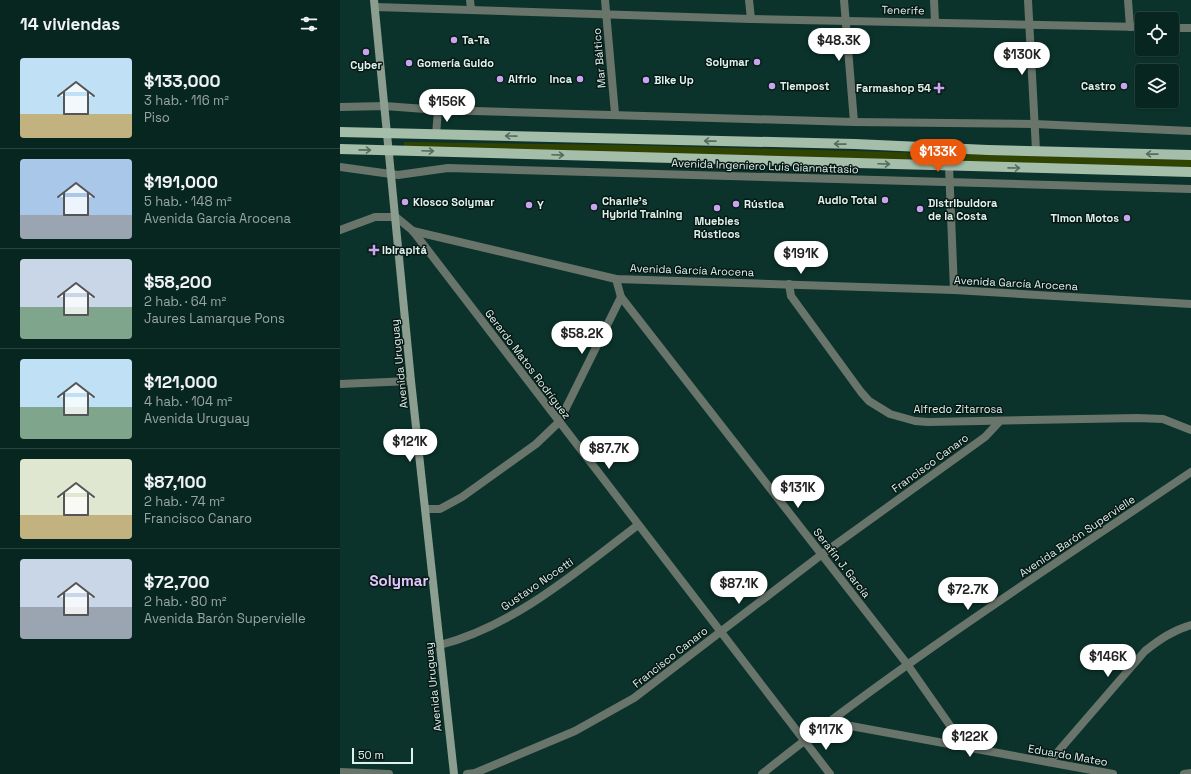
<!DOCTYPE html>
<html lang="es">
<meta charset="utf-8">
<style>
:root{--surface:#082620;--page:#112e29;--text:#f1f3f6;--muted:#98a5a5;--line:#29433e;--accent:#ea580c}
body{margin:0;font-family:"Space Grotesk",sans-serif;background:var(--page);color:var(--text);height:100vh;display:flex;flex-direction:column;font-size:15px;white-space:nowrap}
*{box-sizing:border-box;margin:0}
p{font-size:13px;color:var(--muted)}
.icon{flex:none;width:22px;height:22px;fill:none;stroke:currentColor;stroke-width:2;stroke-linecap:round;stroke-linejoin:round}
.map{position:relative;flex:1;overflow:hidden}
.details{display:flex;flex-direction:column;background:var(--surface);width:340px}
.details>*{flex:none}
.buttons{position:absolute;left:795px;top:12px;display:grid;gap:8px}
.buttons a{display:grid;place-items:center;width:44px;height:44px;border-radius:4px;background:var(--surface);box-shadow:0 1px 3px #0004,0 0 0 1px var(--line);font-size:20px}
.scale{position:absolute;left:12px;bottom:10px;width:61px;box-sizing:border-box;padding-left:4px;border:2px solid #ddf2ec;border-top:0;font-size:11px;line-height:14px;white-space:nowrap;color:#ddf2ec;-webkit-text-stroke:3px #081814;paint-order:stroke}
.price{position:absolute;translate:-50% -34px;padding:0 9px;border-radius:14px;background:#fff;color:#222;font-size:13px;line-height:26px;filter:drop-shadow(0 1px 2px #0008)}
.price::after{content:'';position:absolute;left:50%;top:24px;width:12px;height:9px;margin-left:-6px;background:inherit;clip-path:polygon(0 0,100% 0,50% 100%)}
.price.active{background:var(--accent);color:#fff}
ul{padding:0;list-style:none}
li{display:flex;align-items:center;gap:12px;height:100px;padding:0 20px}
li+li{border-top:1px solid var(--line)}
li span{display:grid;place-items:center;flex:none;width:112px;height:80px;border-radius:4px;color:#555}
li>.icon{margin-inline-start:auto}
span .icon{width:48px;height:48px;fill:#fffc;stroke-width:1}
li b{font-size:17px}
h2{display:flex;justify-content:space-between;align-items:center;height:48px;padding:0 20px;font-size:17px}
main{display:flex;flex:1;min-height:0}
.map>svg:first-child{display:block}
.green{fill:#304300}
.lines{fill:none;stroke-linecap:round;stroke-linejoin:round}
.street{stroke:#69756b;stroke-width:8}
.secondary{stroke:#8b9e8f;stroke-width:8}
.primary{stroke:#a5beaa;stroke-width:10}
.oneway{stroke:#566b5f}
.poi-dot{fill:#c8a6ef;stroke:#081814;stroke-width:1.5}
.labels{text-anchor:middle;stroke-width:3;stroke-linejoin:round;paint-order:stroke}
.street-label{font-size:11px;fill:#ddf2ec;stroke:#081814}
.poi-label{font-size:11px;font-weight:bold;fill:#ddf2ec;stroke:#081814;text-anchor:start}
.district-label{font-size:15px;font-weight:bold;fill:#e0c7fe;stroke:#081814}
</style>
<main>
<section class="details">
<h2>14 viviendas<svg class="icon" aria-label="filters" viewBox="0 0 24 24"><path d="M4 7h16M4 17h16"/><circle cx="9" cy="7" r="2"/><circle cx="15" cy="17" r="2"/></svg></h2>
<ul>
<li><span style="background:linear-gradient(#bfe0f5 70%,#c2b280 0)"><svg class="icon" aria-label="home" viewBox="0 0 24 24"><path d="M3 11l9-7 9 7M6 9v11h12V9"/></svg></span><div><b>$133,000</b><p>3 hab. · 116 m²</p><p>Piso</p></div></li>
<li><span style="background:linear-gradient(#a9c7e8 70%,#9aa5b1 0)"><svg class="icon" aria-label="home" viewBox="0 0 24 24"><path d="M3 11l9-7 9 7M6 9v11h12V9"/></svg></span><div><b>$191,000</b><p>5 hab. · 148 m²</p><p>Avenida García Arocena</p></div></li>
<li><span style="background:linear-gradient(#c9d6e8 60%,#7fa58c 0)"><svg class="icon" aria-label="home" viewBox="0 0 24 24"><path d="M3 11l9-7 9 7M6 9v11h12V9"/></svg></span><div><b>$58,200</b><p>2 hab. · 64 m²</p><p>Jaures Lamarque Pons</p></div></li>
<li><span style="background:linear-gradient(#bfe0f5 60%,#7fa58c 0)"><svg class="icon" aria-label="home" viewBox="0 0 24 24"><path d="M3 11l9-7 9 7M6 9v11h12V9"/></svg></span><div><b>$121,000</b><p>4 hab. · 104 m²</p><p>Avenida Uruguay</p></div></li>
<li><span style="background:linear-gradient(#dfe7d0 70%,#c2b280 0)"><svg class="icon" aria-label="home" viewBox="0 0 24 24"><path d="M3 11l9-7 9 7M6 9v11h12V9"/></svg></span><div><b>$87,100</b><p>2 hab. · 74 m²</p><p>Francisco Canaro</p></div></li>
<li><span style="background:linear-gradient(#c9d6e8 60%,#9aa5b1 0)"><svg class="icon" aria-label="home" viewBox="0 0 24 24"><path d="M3 11l9-7 9 7M6 9v11h12V9"/></svg></span><div><b>$72,700</b><p>2 hab. · 80 m²</p><p>Avenida Barón Supervielle</p></div></li>
</ul>
</section>
<div class="map">
<svg width="851" height="774" viewBox="0 0 851 774">
<rect width="100%" height="100%" fill="#0b332b"/>
<!-- green -->
<path class="green" d="M64,142L286,145L851,160V167L64,147Z"/>
<g class="lines">
<!-- street -->
<g class="street">
<path d="M130,0L131,9"/>
<path d="M265,0L275,114"/>
<path d="M409,0L411,19"/>
<path d="M504,0L514,122"/>
<path d="M594,0L595,22"/>
<path d="M688,0L696,150"/>
<path d="M788,0L790,27"/>
<path d="M35,7L411,19L802,27"/>
<path d="M832,28H851"/>
<path d="M0,107L45,106L98,110L514,122L694,124L851,131"/>
<path d="M96,135L98,110"/>
<path d="M609,166L614,290"/>
<path d="M0,167L58,175L108,168L851,189"/>
<path d="M0,230L35,217H56L73,231L490,774"/>
<path d="M73,231L276,279L614,290L851,304"/>
<path d="M276,279L281,297L567,664L625,747"/>
<path d="M449,284L451,296L521,392L529,401L550,414L575,421L588,422L797,418L823,419L851,430"/>
<path d="M0,384L71,381"/>
<path d="M85,509H100L122,497L196,444L219,422L281,297"/>
<path d="M100,645C176,625 237,571 298,525"/>
<path d="M489,722L773,774"/>
<path d="M709,762L805,651C819,640 833,630 851,625"/>
<path d="M0,772L49,774"/>
<path d="M127,774L135,773L235,731L294,698L481,555L645,437L660,421"/>
<path d="M422,774C558,665 706,570 851,472"/>
<path d="M844,774L851,773"/>
</g>
<!-- secondary -->
<path class="secondary" d="M34,0L71,381L114,774"/>
<!-- primary -->
<g class="primary">
<path d="M0,132L515,144L648,150L851,155"/>
<path d="M0,149L851,172"/>
</g>
</g>
<!-- one-way arrows -->
<defs><path id="oneway-shaft" d="M-6 0H5M1.5-3L5.5 0L1.5 3" fill="none" stroke-width="1.6" stroke-linecap="round" stroke-linejoin="round"/></defs>
<g class="oneway">
<use href="#oneway-shaft" transform="translate(171 136) rotate(-179)"/>
<use href="#oneway-shaft" transform="translate(370 141) rotate(-179)"/>
<use href="#oneway-shaft" transform="translate(500 144) rotate(-179)"/>
<use href="#oneway-shaft" transform="translate(25 150) rotate(1)"/>
<use href="#oneway-shaft" transform="translate(88 151) rotate(2)"/>
<use href="#oneway-shaft" transform="translate(812 154) rotate(-179)"/>
<use href="#oneway-shaft" transform="translate(218 155) rotate(2)"/>
<use href="#oneway-shaft" transform="translate(544 164) rotate(2)"/>
<use href="#oneway-shaft" transform="translate(674 168) rotate(1)"/>
</g>
<!-- markers -->
<g class="poi-dot">
<circle cx="114" cy="40" r="4"/>
<circle cx="26" cy="52" r="4"/>
<circle cx="417" cy="62" r="4"/>
<circle cx="69" cy="63" r="4"/>
<circle cx="160" cy="79" r="4"/>
<circle cx="240" cy="79" r="4"/>
<circle cx="306" cy="80" r="4"/>
<circle cx="432" cy="86" r="4"/>
<circle cx="784" cy="86" r="4"/>
<path d="M597 82h4v4h4v4h-4v4h-4v-4h-4v-4h4z"/>
<circle cx="545" cy="200" r="4"/>
<circle cx="65" cy="202" r="4"/>
<circle cx="396" cy="204" r="4"/>
<circle cx="189" cy="205" r="4"/>
<circle cx="254" cy="207" r="4"/>
<circle cx="377" cy="208" r="4"/>
<circle cx="580" cy="209" r="4"/>
<circle cx="787" cy="218" r="4"/>
<path d="M32 244h4v4h4v4h-4v4h-4v-4h-4v-4h4z"/>
</g>
<g class="labels">
<!-- street labels -->
<g class="street-label">
<text transform="translate(563 10) rotate(1)" y="4">Tenerife</text>
<text transform="translate(259 58) rotate(-95)" y="4">Mar Báltico</text>
<text transform="translate(425 166) rotate(2)" y="4">Avenida Ingeniero Luis Giannattasio</text>
<text transform="translate(352 270) rotate(2)" y="4">Avenida García Arocena</text>
<text transform="translate(676 283) rotate(3)" y="4">Avenida García Arocena</text>
<text transform="translate(59 364) rotate(-96)" y="4">Avenida Uruguay</text>
<text transform="translate(188 364) rotate(53)" y="4">Gerardo Matos Rodríguez</text>
<text x="618" y="413">Alfredo Zitarrosa</text>
<text transform="translate(590 463) rotate(-36)" y="4">Francisco Canaro</text>
<text transform="translate(737 536) rotate(-34)" y="4">Avenida Barón Supervielle</text>
<text transform="translate(502 563) rotate(52)" y="4">Serafín J. García</text>
<text transform="translate(197 584) rotate(-34)" y="4">Gustavo Nocetti</text>
<text transform="translate(330 657) rotate(-38)" y="4">Francisco Canaro</text>
<text transform="translate(93 687) rotate(-96)" y="4">Avenida Uruguay</text>
<text transform="translate(728 755) rotate(10)" y="4">Eduardo Mateo</text>
</g>
<!-- poi labels -->
<g class="poi-label">
<text x="122" y="44">Ta-Ta</text>
<text x="409" y="66" text-anchor="end">Solymar</text>
<text x="77" y="67">Gomería Guido</text>
<text x="26" y="69" text-anchor="middle">Cyber</text>
<text x="168" y="83">Alfrio</text>
<text x="232" y="83" text-anchor="end">Inca</text>
<text x="314" y="84">Bike Up</text>
<text x="440" y="90">Tiempost</text>
<text x="776" y="90" text-anchor="end">Castro</text>
<text x="591" y="92" text-anchor="end">Farmashop 54</text>
<text x="537" y="204" text-anchor="end">Audio Total</text>
<text x="262" y="205">Charlie's<tspan x="262" dy="13">Hybrid Training</tspan></text>
<text x="73" y="206">Kiosco Solymar</text>
<text x="588" y="207">Distribuidora<tspan x="588" dy="13">de la Costa</tspan></text>
<text x="404" y="208">Rústica</text>
<text x="197" y="209">Y</text>
<text x="779" y="222" text-anchor="end">Timon Motos</text>
<text x="377" y="225" text-anchor="middle">Muebles<tspan x="377" dy="13">Rústicos</tspan></text>
<text x="42" y="254">Ibirapitá</text>
</g>
<!-- district labels -->
<g class="district-label">
<text x="59" y="586">Solymar</text>
</g>
</g>
</svg>
<div class="buttons">
<a><svg class="icon" aria-label="locate" viewBox="0 0 24 24"><circle cx="12" cy="12" r="6"/><path d="M12 2v4M12 18v4M2 12h4M18 12h4"/></svg></a>
<a><svg class="icon" aria-label="layers" viewBox="0 0 24 24"><path d="M12 4l9 5-9 5-9-5zM3 14l9 5 9-5"/></svg></a>
</div>
<div class="scale">50 m</div>
<b class="price" style="left:499px;top:62px">$48.3K</b>
<b class="price" style="left:682px;top:76px">$130K</b>
<b class="price" style="left:107px;top:123px">$156K</b>
<b class="price active" style="left:598px;top:173px">$133K</b>
<b class="price" style="left:461px;top:275px">$191K</b>
<b class="price" style="left:242px;top:355px">$58.2K</b>
<b class="price" style="left:70px;top:463px">$121K</b>
<b class="price" style="left:269px;top:470px">$87.7K</b>
<b class="price" style="left:458px;top:509px">$131K</b>
<b class="price" style="left:399px;top:605px">$87.1K</b>
<b class="price" style="left:628px;top:611px">$72.7K</b>
<b class="price" style="left:768px;top:678px">$146K</b>
<b class="price" style="left:486px;top:751px">$117K</b>
<b class="price" style="left:630px;top:758px">$122K</b>
</div>
</main>
